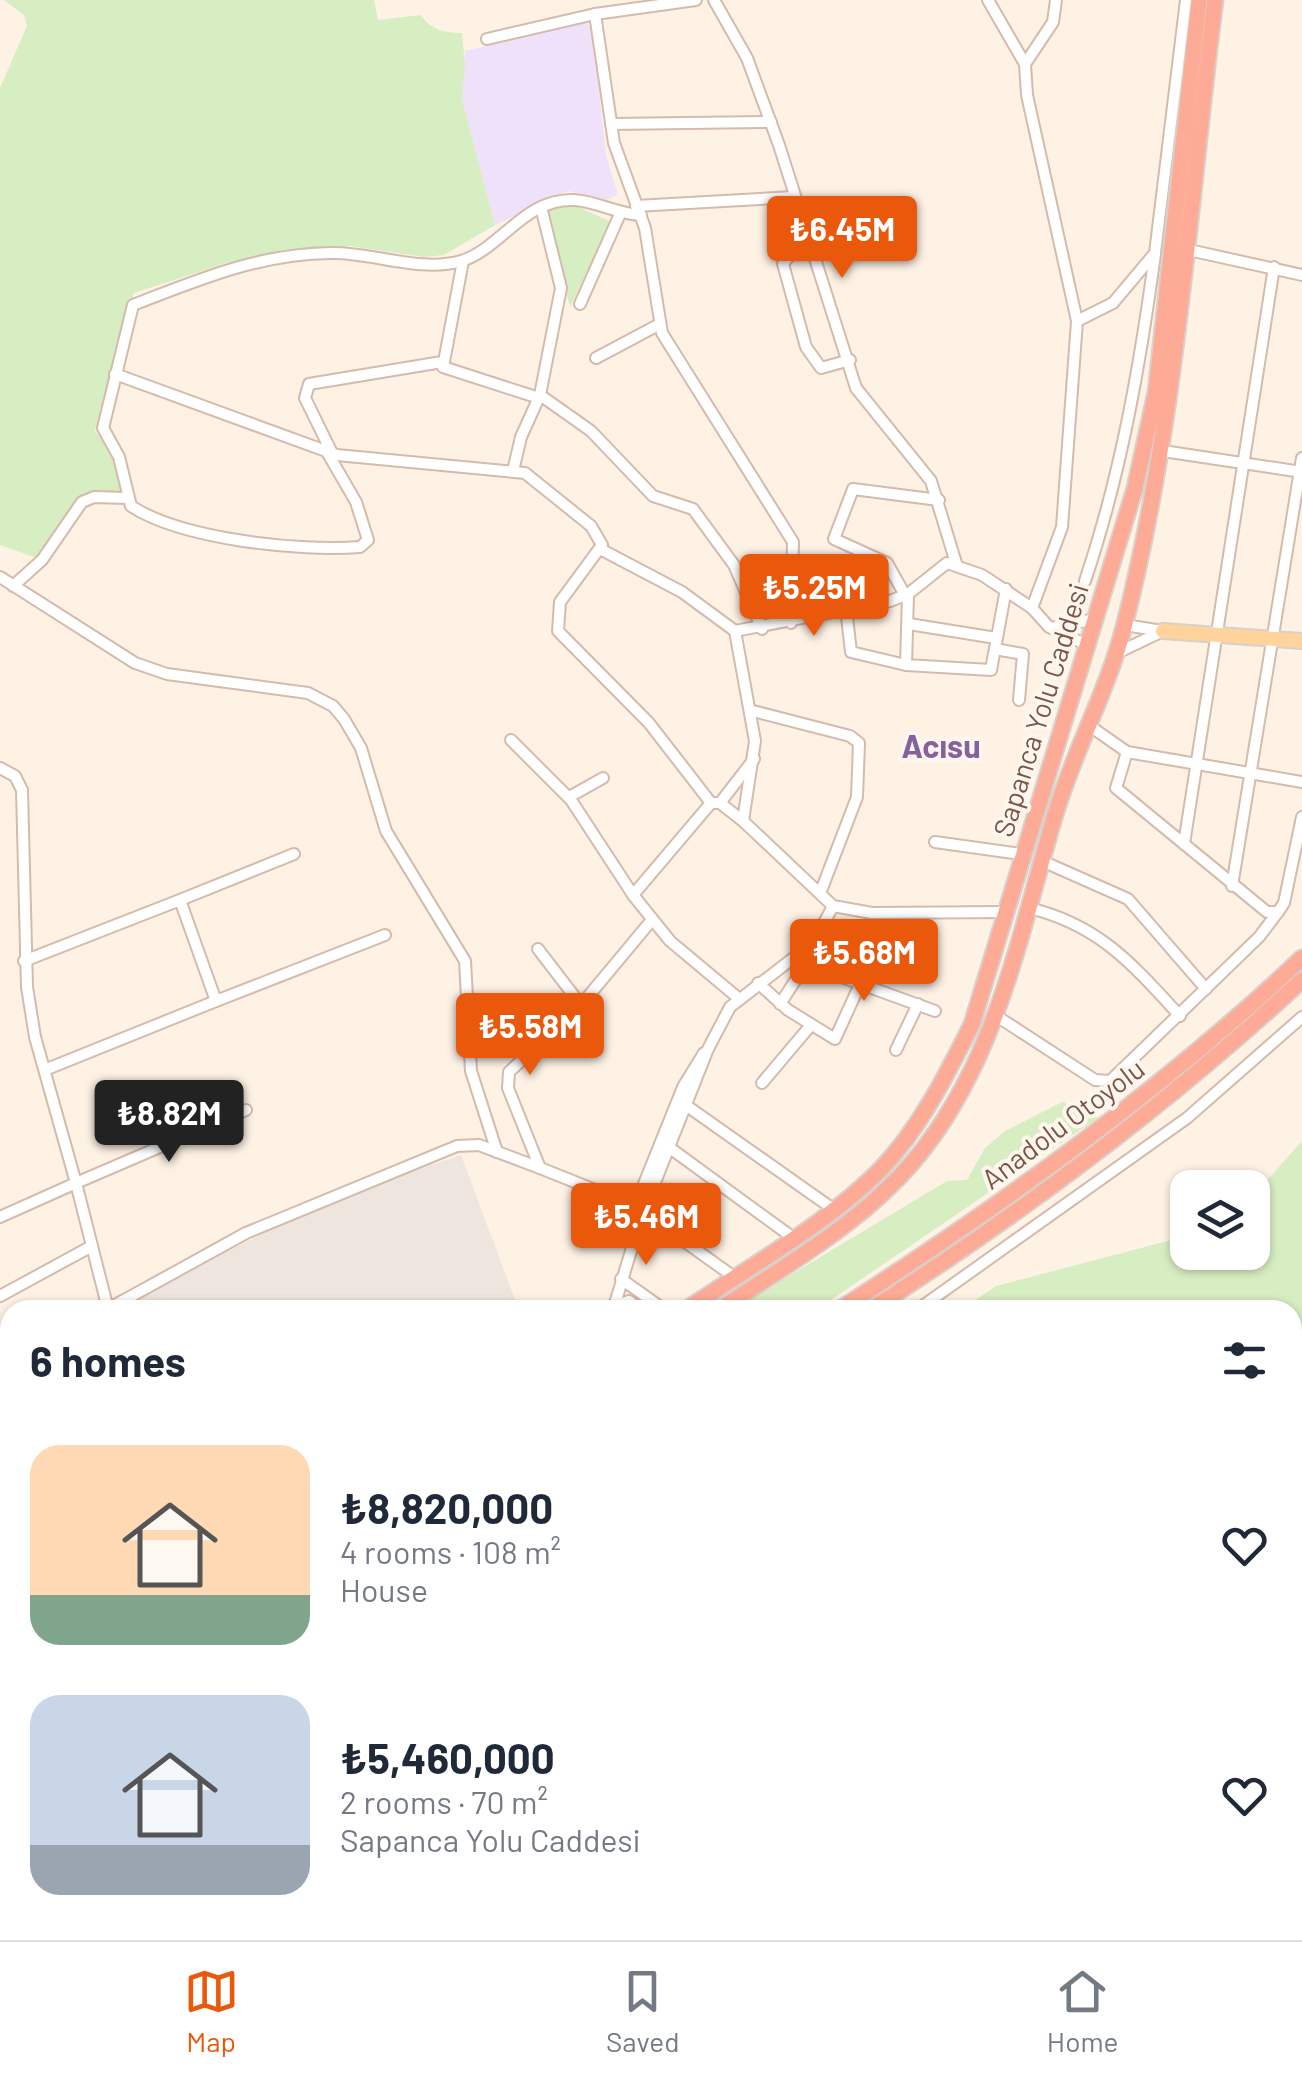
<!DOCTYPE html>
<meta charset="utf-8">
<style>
:root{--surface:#fff;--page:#f6f6f7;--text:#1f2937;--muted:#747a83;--line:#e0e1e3;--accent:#ea580c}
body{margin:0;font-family:Barlow,sans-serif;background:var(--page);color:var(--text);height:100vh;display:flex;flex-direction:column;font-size:38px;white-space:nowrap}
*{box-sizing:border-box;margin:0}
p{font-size:32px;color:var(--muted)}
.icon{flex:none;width:55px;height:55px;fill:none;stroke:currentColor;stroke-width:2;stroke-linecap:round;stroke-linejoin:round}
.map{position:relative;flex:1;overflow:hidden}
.panel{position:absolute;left:0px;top:1300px;width:1302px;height:640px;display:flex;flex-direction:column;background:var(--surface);border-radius:30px 30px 0 0;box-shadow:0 2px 8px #0004}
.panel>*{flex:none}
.tools{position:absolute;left:1170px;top:1170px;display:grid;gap:20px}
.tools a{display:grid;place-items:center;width:100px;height:100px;border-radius:20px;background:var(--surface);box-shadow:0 2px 8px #0004;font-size:50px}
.price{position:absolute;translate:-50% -85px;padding:0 22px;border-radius:10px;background:var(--accent);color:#fff;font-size:32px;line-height:65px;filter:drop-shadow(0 2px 5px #0008)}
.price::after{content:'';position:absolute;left:50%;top:60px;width:30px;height:22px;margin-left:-15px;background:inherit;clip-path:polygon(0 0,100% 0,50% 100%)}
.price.selected{background:#222;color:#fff}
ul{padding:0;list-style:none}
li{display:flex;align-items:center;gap:30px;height:250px;padding:0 30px}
li span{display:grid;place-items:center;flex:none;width:280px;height:200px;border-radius:30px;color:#555}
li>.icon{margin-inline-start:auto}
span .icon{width:120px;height:120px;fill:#fffc;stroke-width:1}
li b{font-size:42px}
h2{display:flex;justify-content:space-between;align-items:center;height:120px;padding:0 30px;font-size:42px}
.menu{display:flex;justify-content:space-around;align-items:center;height:140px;border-top:2px solid var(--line);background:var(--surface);font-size:28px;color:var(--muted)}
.menu a{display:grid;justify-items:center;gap:5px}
.menu .selected{color:var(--accent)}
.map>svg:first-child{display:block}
.industrial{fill:#eee5df}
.education{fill:#f0e1fb}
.green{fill:#d7edc2}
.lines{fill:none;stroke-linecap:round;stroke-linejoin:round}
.stream{stroke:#9cd7dd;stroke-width:2.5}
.minor-casing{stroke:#d4bbac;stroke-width:14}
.major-casing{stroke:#dad0cb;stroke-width:18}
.highway-casing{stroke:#dad0cb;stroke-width:19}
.minor{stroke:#fff;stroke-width:10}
.major{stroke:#ffd39b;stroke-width:14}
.highway{stroke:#fdaa96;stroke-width:15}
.labels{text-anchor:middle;stroke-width:8;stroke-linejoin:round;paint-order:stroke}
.street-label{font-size:28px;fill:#7a5647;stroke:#fff7ed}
.quarter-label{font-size:32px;font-weight:bold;fill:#85629e;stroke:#fff7ed}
</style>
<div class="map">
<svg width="1302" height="1940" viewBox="0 0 1302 1940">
<rect width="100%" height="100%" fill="#fef2e5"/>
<!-- industrial -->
<g class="industrial">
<path d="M461,1155L519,1310H126L167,1282L329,1200Z"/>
<path d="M10,1388V1587L0,1571V1394Z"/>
</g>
<!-- education -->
<path class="education" d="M584,23L592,26L606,155L618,195L607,200L568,191L495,225L462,99L465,51Z"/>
<!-- green -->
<g class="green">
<path d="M4,0H374L378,20L421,15C430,30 446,33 462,33L465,64L462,99L495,225L444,255L424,257L350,246L289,249L226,263L134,293L95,431C110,450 128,472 121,498H87L42,560L0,545V88L27,26L24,15Z"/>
<path d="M574,205L611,222L570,307L545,211Z"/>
<path d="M1062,1102L1091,1111L1098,1118L816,1310H732L947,1181L967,1180L985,1148L1005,1131Z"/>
<path d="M1302,1141V1575L1293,1579L1292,1310H961L996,1286L1187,1236L1188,1252H1252L1253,1196Z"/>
<path d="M1302,1600V1940H921L930,1930H1292V1604Z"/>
<path d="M279,1930H852L846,1940H274Z"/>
</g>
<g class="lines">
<!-- stream -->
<g class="stream">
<path d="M1292,1595L1302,1590"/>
<path d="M910,1940L918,1930"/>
</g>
<defs>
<g id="minor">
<path d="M714,0L747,58L779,145L856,388L931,481L956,563"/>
<path d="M988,0L1025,64"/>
<path d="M1056,0L1053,22L1025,64L1027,95L1077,321L1062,527L1032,608L1049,627L1087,645"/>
<path d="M595,14L614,143L645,228L662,333L793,542L791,623"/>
<path d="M487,39L595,14L696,0"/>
<path d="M611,124L771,122"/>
<path d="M636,206L794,197"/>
<path d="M541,207L561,288L540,395L591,431L653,496L693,509L734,565L762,629"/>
<path d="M808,249L789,256L783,264L806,347L821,368L850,360"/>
<path d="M1189,250L1302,275"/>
<path d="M463,261L443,367L539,398"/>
<path d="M580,304L620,214"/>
<path d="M1077,321L1113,303L1155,253L1186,0"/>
<path d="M596,358L660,324"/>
<path d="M115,374L337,455L525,473L591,526L602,545L560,602L558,631L649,723L711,803H720L743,821L833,906L872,913L1005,912"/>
<path d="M331,451L305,398L309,384L442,362"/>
<path d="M1163,451L1302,472"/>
<path d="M327,452L356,502L368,540L360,547C300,552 181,539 131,506L119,457L103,428L133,305C200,279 258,254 331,253C372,252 421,273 461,261C501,249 524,198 574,200C596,201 617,214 641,215"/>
<path d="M513,471L521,437L540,395"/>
<path d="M602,550L682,592L735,631"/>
<path d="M0,577L135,663L167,674L308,693L333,706L344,719L361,748L386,831L465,961L471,1071L497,1152"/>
<path d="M1085,581C1121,474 1140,365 1155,254"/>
<path d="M13,586L42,560L82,502L94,497L127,498"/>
<path d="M908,594L906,665L991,670L1006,589"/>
<path d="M905,595L887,563L834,539L853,489L939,500"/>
<path d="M846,608L851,652L906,665"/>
<path d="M909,624L996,638"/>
<path d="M1125,625L1162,631"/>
<path d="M1055,627L1096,619"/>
<path d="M995,649L1023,654L1019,700"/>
<path d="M1117,653L1163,631"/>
<path d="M753,711L850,736L859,743L857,797L821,891"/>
<path d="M1087,724L1127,752L1302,782"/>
<path d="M511,740L571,800L633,895"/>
<path d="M1127,752L1116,788L1267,912H1278L1284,903L1302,817"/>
<path d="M0,768L15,776L22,790L27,987L35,1037L76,1183L0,1217"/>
<path d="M569,797L603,778"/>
<path d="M711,803L633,895L670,941L737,997"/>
<path d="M720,803L754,759"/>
<path d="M743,821L755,741L735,631L890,601L908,594L947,563L982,575L1032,608"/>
<path d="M935,842L1021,854"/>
<path d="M1184,844L1274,267"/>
<path d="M1042,861L1128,899L1206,989"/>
<path d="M1232,886L1302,458"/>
<path d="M180,900L294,854"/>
<path d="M1029,908C1100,925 1133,965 1180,1016"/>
<path d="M651,921L581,1005L509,1072L508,1088L540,1168L635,1206L734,1277"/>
<path d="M538,949L581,1005"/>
<path d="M24,961L180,900L216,1001L47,1069"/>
<path d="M806,964L935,1011"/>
<path d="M758,983L788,1010L835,1039L861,982"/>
<path d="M216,1001L385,935"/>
<path d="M780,1004L806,964L804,958"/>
<path d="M995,1015L1095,1080L1110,1081L1259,937L1278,912"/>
<path d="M896,1050L918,1004"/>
<path d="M762,1083L811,1025"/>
<path d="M687,1106L833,1209"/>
<path d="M246,1110L76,1183L108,1309L246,1233L457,1146L479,1145L540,1168"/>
<path d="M670,1148L792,1237"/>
<path d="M635,1206L683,1087L704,1053"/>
<path d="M621,1279L662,1308H689"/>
<path d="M0,1296L92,1246"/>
<path d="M614,1306L629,1301L641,1310"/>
<path d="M613,1310L642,1215L708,1049L730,1007L814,942L833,906"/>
<path d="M917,1310L1187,1118L1302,1017"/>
<path d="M0,1383L10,1376"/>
<path d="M0,1744L10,1751"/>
<path d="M270,1940L275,1930"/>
</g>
<path id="major" d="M1163,631L1302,641"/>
<g id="highway">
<path d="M686,1310C751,1265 826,1225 881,1169C920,1128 947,1074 972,1024L1135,488L1156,392L1199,0"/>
<path d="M719,1310C792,1261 871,1218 925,1147C998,1052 1021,930 1054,818C1073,753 1107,692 1124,627C1177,420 1188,211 1215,0"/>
<path d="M839,1310C1003,1204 1160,1092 1302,958"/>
<path d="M870,1310C1024,1212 1168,1104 1302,980"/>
<path d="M76,1940L78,1930"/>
<path d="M94,1940L96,1930"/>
<path d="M221,1940L227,1930"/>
<path d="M241,1940L246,1930"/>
</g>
</defs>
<!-- minor casing -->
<use href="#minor" class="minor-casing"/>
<!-- major casing -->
<use href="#major" class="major-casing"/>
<!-- highway casing -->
<use href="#highway" class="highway-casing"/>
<!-- minor -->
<use href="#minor" class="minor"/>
<!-- major -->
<use href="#major" class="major"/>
<!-- highway -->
<use href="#highway" class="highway"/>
</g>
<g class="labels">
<!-- street labels -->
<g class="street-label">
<text transform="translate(1041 710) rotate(-73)" y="10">Sapanca Yolu Caddesi</text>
<text transform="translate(1063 1124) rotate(-37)" y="10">Anadolu Otoyolu</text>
</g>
<!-- quarter labels -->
<g class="quarter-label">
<text x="941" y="758">Acısu</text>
</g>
</g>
</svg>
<div class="tools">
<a><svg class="icon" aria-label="layers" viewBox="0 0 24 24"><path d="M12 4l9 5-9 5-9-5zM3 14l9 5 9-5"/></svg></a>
</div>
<b class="price" style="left:842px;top:281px">₺6.45M</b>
<b class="price" style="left:814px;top:639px">₺5.25M</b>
<b class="price" style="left:864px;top:1004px">₺5.68M</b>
<b class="price" style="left:530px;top:1078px">₺5.58M</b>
<b class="price selected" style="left:169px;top:1165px">₺8.82M</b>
<b class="price" style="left:646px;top:1268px">₺5.46M</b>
<section class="panel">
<h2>6 homes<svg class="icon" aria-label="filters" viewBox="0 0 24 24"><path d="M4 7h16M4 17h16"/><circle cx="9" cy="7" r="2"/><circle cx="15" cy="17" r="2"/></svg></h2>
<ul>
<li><span style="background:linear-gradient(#ffd9b3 75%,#7fa58c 0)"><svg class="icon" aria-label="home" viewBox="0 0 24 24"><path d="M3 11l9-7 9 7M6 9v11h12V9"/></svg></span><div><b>₺8,820,000</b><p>4 rooms · 108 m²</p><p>House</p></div><svg class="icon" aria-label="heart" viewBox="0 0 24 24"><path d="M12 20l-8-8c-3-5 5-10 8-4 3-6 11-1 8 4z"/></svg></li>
<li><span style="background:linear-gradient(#c9d6e8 75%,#9aa5b1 0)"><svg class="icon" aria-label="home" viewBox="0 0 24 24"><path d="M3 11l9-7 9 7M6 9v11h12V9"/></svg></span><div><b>₺5,460,000</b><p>2 rooms · 70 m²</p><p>Sapanca Yolu Caddesi</p></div><svg class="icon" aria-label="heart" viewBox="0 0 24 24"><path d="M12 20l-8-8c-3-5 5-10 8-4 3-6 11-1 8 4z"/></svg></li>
</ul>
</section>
</div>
<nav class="menu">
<a class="selected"><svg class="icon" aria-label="map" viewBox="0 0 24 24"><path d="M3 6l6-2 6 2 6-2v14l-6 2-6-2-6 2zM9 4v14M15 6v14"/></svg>Map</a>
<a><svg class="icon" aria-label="saved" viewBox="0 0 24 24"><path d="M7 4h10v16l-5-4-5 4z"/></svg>Saved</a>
<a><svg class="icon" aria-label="home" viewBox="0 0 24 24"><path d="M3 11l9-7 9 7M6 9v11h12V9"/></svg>Home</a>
</nav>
